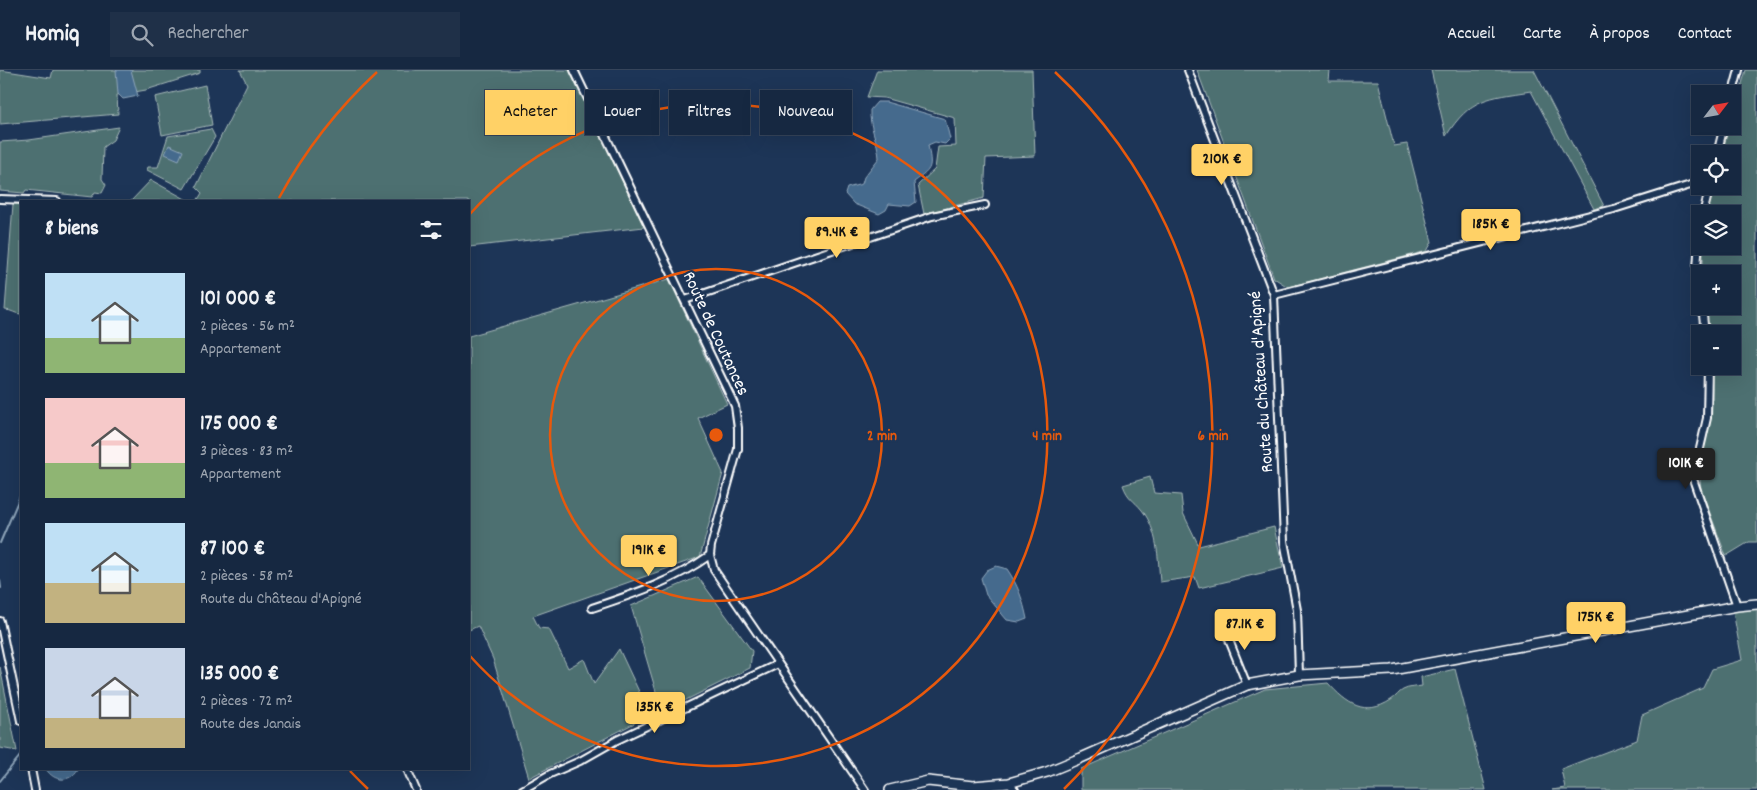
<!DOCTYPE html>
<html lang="fr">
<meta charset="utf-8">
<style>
:root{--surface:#162841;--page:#1f3048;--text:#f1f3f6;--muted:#9ea6b1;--line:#35445a;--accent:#ffd166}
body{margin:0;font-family:Dekko,sans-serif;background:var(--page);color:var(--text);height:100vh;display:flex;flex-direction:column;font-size:19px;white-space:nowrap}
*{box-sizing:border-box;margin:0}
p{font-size:16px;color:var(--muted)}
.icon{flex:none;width:28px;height:28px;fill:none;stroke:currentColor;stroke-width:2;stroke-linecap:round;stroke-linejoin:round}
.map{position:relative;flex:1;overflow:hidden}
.details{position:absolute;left:20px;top:130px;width:450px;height:570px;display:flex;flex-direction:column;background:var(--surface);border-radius:0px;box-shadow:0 5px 20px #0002,0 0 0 1px var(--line)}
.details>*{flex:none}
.banner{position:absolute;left:485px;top:20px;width:475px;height:45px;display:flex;gap:10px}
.needle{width:32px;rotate:59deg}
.buttons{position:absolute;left:1691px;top:15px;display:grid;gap:10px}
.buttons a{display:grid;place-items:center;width:50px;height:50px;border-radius:0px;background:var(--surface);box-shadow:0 5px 20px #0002,0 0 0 1px var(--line);font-size:25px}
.price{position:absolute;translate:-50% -42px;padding:0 11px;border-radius:5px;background:var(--accent);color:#111;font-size:16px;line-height:32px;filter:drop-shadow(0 1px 2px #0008)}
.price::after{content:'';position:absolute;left:50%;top:30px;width:15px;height:11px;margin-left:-8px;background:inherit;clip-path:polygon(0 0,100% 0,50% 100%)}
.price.current{background:#222;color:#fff}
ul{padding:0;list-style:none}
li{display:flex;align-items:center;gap:15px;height:125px;padding:0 25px}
li span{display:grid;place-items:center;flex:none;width:140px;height:100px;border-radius:0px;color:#555}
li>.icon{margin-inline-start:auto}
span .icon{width:60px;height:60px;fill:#fffc;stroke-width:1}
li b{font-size:21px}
h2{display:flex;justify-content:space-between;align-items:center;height:60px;padding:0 25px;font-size:21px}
.pill{padding:0 18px;border-radius:0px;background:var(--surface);box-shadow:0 5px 20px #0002,0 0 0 1px var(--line);font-size:18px;line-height:45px}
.pill.current{background:var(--accent);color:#111}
header{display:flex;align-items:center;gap:30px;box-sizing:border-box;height:70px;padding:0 25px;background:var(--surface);border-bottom:1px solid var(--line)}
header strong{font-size:24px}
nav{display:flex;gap:28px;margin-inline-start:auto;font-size:18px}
.search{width:350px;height:45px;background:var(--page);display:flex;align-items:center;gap:12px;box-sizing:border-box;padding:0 18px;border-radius:0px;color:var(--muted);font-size:19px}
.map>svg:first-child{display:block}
.green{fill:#4d7071;stroke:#a6b8b8}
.water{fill:#456b8d;stroke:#8fa6bb}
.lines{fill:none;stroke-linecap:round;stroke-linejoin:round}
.stream{stroke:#8fa6bb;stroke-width:2}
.street-casing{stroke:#fff;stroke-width:10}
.secondary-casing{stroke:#fff;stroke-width:12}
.street{stroke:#1d3557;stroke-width:6}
.secondary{stroke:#1d3557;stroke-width:9}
.ring{fill:none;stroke:#e8590c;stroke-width:2.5}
.labels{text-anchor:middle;stroke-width:4.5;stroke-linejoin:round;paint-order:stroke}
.street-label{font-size:18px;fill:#fff;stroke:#1d3557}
.centre{fill:#e8590c;stroke:#1d3557;stroke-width:2.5}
.ring-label{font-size:15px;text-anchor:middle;font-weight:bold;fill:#e8590c;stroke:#1d3557;stroke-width:4.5;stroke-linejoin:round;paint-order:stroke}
</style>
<header>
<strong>Homiq</strong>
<div class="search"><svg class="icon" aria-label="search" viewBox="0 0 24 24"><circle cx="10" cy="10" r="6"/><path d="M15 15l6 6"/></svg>Rechercher</div>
<nav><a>Accueil</a><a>Carte</a><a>À propos</a><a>Contact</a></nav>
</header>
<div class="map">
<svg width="1757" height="720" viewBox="0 0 1757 720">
<rect width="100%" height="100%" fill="#1d3557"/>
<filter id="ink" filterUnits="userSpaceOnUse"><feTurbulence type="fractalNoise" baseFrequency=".02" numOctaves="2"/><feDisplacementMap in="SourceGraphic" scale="10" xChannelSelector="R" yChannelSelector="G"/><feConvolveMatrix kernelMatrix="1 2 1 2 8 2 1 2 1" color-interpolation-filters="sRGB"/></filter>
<g filter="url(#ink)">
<!-- green -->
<g class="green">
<path d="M0,0L51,8L53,0H200V3L146,20L117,25L118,44L0,54Z"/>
<path d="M240,0H570L644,157L469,177V131H197L202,123L196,117L247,14Z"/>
<path d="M877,0H1032L1035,86L986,88L984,128L924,144L918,115L935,99L938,77L956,76L955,48L884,28L867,27Z"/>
<path d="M1197,0H1330L1329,11H1378L1394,76L1407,74L1432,172L1427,181L1288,217L1274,208Z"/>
<path d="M1431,0H1534L1604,136L1594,139L1531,21C1487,28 1471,27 1446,66Z"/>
<path d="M1746,0H1757V472H1749L1726,486L1701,419L1699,399L1710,345L1711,296H1732V264H1708L1706,236H1732V204H1703V176H1732V144H1707L1714,116H1732V84H1722L1729,56H1732L1733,45Z"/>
<path d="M205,15L212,55L162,65L155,27Z"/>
<path d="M119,57L113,70L103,77L102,109L106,115L102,123L95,122L92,127L26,120L24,123L0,121V72L29,70Z"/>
<path d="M211,59L215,67L184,119L147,100L148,97H158L168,66Z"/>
<path d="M151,110L189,131H131Z"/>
<path d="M13,134H21V244C15,244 12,240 5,240Z"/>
<path d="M669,209L727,334L698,348L723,403L700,487L533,546L539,558L549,559L568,598L584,589L594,614L619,579L650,645L529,708L493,589L478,556L469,560V266Z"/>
<path d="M1150,407L1154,423L1181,425L1183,443L1199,476L1274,457L1283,498L1199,518L1195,507L1160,512C1158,487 1158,461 1142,440C1133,429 1128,429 1123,415Z"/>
<path d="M698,507L752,581L750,598L662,642L631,536Z"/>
<path d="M1745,539H1757V720H1552L1565,718L1561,699L1637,670L1642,645L1703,618L1712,599L1742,590L1733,541Z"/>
<path d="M0,597L17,681L0,678Z"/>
<path d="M1455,599L1486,720H1081V699L1265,619L1328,613C1347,634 1365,647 1391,630C1396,627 1399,622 1403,620C1408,617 1417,617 1422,616L1421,607Z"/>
</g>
<!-- water -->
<g class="water">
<path d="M116,0H131L138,26L123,29L118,24Z"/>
<path d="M877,32H886L945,49L950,69L945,74L935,72L928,75C932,98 933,98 914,112L916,132L910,136L889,134L886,140L879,144L854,134L845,124L847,118L862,114L864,107L879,88C878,70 869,58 870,40Z"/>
<path d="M169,75L183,81L179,90L165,84Z"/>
<path d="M996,496L1007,499C1018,515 1023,530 1027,549L1019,552L1007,550L986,525L981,508L987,500Z"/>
<path d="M46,699H78C70,713 54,712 46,699Z"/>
</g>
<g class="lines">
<!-- stream -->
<g class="stream">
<path d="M0,473L21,424"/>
<path d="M0,510L1,518"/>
<path d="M0,711L20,686"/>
</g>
<defs>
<g id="street">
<path d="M574,0L735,336L738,358V379L711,476L710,485L714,500L865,720"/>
<path d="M1188,0L1274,225L1284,471L1297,540L1299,605"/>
<path d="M1732,26L1739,0"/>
<path d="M1717,84L1724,56"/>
<path d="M0,129L57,131"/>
<path d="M1703,144L1710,116"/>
<path d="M1700,154L1697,199L1700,222"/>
<path d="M1274,225L1614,139L1700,112"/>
<path d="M685,230L932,146L985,135"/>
<path d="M1702,236L1705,264"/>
<path d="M1708,296L1707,348L1693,409L1737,536"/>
<path d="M592,538C634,524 674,511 710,485"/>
<path d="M0,551L21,651"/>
<path d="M1223,555L1247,615"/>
<path d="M31,699L35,720"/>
<path d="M407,699L416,720"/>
<path d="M1009,713L1015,720"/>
<path d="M522,720L550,704L580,691L617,670L778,594"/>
</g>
<path id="secondary" d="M890,720L928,711L973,716L1009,713L1047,702L1081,688L1247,615L1299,605L1392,600L1737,536L1757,534"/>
</defs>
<!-- street casing -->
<use href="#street" class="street-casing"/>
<!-- secondary casing -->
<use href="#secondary" class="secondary-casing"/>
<!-- street -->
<use href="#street" class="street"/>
<!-- secondary -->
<use href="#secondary" class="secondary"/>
</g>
</g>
<!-- distance rings -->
<g class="ring">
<circle cx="716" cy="365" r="166"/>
<path d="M470 144A331 331 0 1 1 470 586"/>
<path d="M368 719A497 497 0 0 1 350 701M279 128A497 497 0 0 1 377 2M1055 2A497 497 0 0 1 1064 719"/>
</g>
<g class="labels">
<!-- street labels -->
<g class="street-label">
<text transform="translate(717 263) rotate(65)" y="6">Route de Coutances</text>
<text transform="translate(1260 312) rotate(-94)" y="6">Route du Château d'Apigné</text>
</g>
</g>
<circle cx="716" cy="365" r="8" class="centre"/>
<g class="ring-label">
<text x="882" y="370">2 min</text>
<text x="1047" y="370">4 min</text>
<text x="1213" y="370">6 min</text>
</g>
</svg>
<div class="buttons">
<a><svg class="needle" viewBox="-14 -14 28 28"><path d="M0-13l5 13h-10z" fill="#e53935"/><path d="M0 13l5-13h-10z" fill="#9ea6b1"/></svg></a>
<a><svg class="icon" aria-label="locate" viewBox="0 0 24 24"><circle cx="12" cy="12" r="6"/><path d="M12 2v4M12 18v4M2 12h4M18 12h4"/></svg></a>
<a><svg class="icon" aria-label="layers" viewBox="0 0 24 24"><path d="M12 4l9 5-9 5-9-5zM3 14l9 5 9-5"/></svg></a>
<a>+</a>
<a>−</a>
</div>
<b class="price" style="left:1222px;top:116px">210K €</b>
<b class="price" style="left:1491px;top:181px">185K €</b>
<b class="price" style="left:837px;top:189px">89.4K €</b>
<b class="price current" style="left:1686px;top:420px">101K €</b>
<b class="price" style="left:649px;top:507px">191K €</b>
<b class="price" style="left:1596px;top:574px">175K €</b>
<b class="price" style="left:1245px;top:581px">87.1K €</b>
<b class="price" style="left:655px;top:664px">135K €</b>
<div class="banner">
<a class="pill current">Acheter</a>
<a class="pill">Louer</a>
<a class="pill">Filtres</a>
<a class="pill">Nouveau</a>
</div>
<section class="details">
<h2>8 biens<svg class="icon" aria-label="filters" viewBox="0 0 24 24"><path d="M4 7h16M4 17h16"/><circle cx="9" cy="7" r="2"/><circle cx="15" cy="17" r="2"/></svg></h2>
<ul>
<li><span style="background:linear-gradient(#bfe0f5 65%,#8fb573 0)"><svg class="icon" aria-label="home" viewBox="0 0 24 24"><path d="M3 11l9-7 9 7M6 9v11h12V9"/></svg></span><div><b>101 000 €</b><p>2 pièces · 56 m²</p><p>Appartement</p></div></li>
<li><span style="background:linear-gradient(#f6c9c9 65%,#8fb573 0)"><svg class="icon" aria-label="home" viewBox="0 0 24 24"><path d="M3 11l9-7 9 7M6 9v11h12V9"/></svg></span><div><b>175 000 €</b><p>3 pièces · 83 m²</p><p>Appartement</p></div></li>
<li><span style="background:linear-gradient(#bfe0f5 60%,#c2b280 0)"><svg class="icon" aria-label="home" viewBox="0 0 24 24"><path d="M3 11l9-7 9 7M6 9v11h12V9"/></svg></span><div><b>87 100 €</b><p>2 pièces · 58 m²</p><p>Route du Château d'Apigné</p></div></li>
<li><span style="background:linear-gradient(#c9d6e8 70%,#c2b280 0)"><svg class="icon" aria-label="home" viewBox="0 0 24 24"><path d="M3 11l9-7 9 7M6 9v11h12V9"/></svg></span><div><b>135 000 €</b><p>2 pièces · 72 m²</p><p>Route des Janais</p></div></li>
</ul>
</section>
</div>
